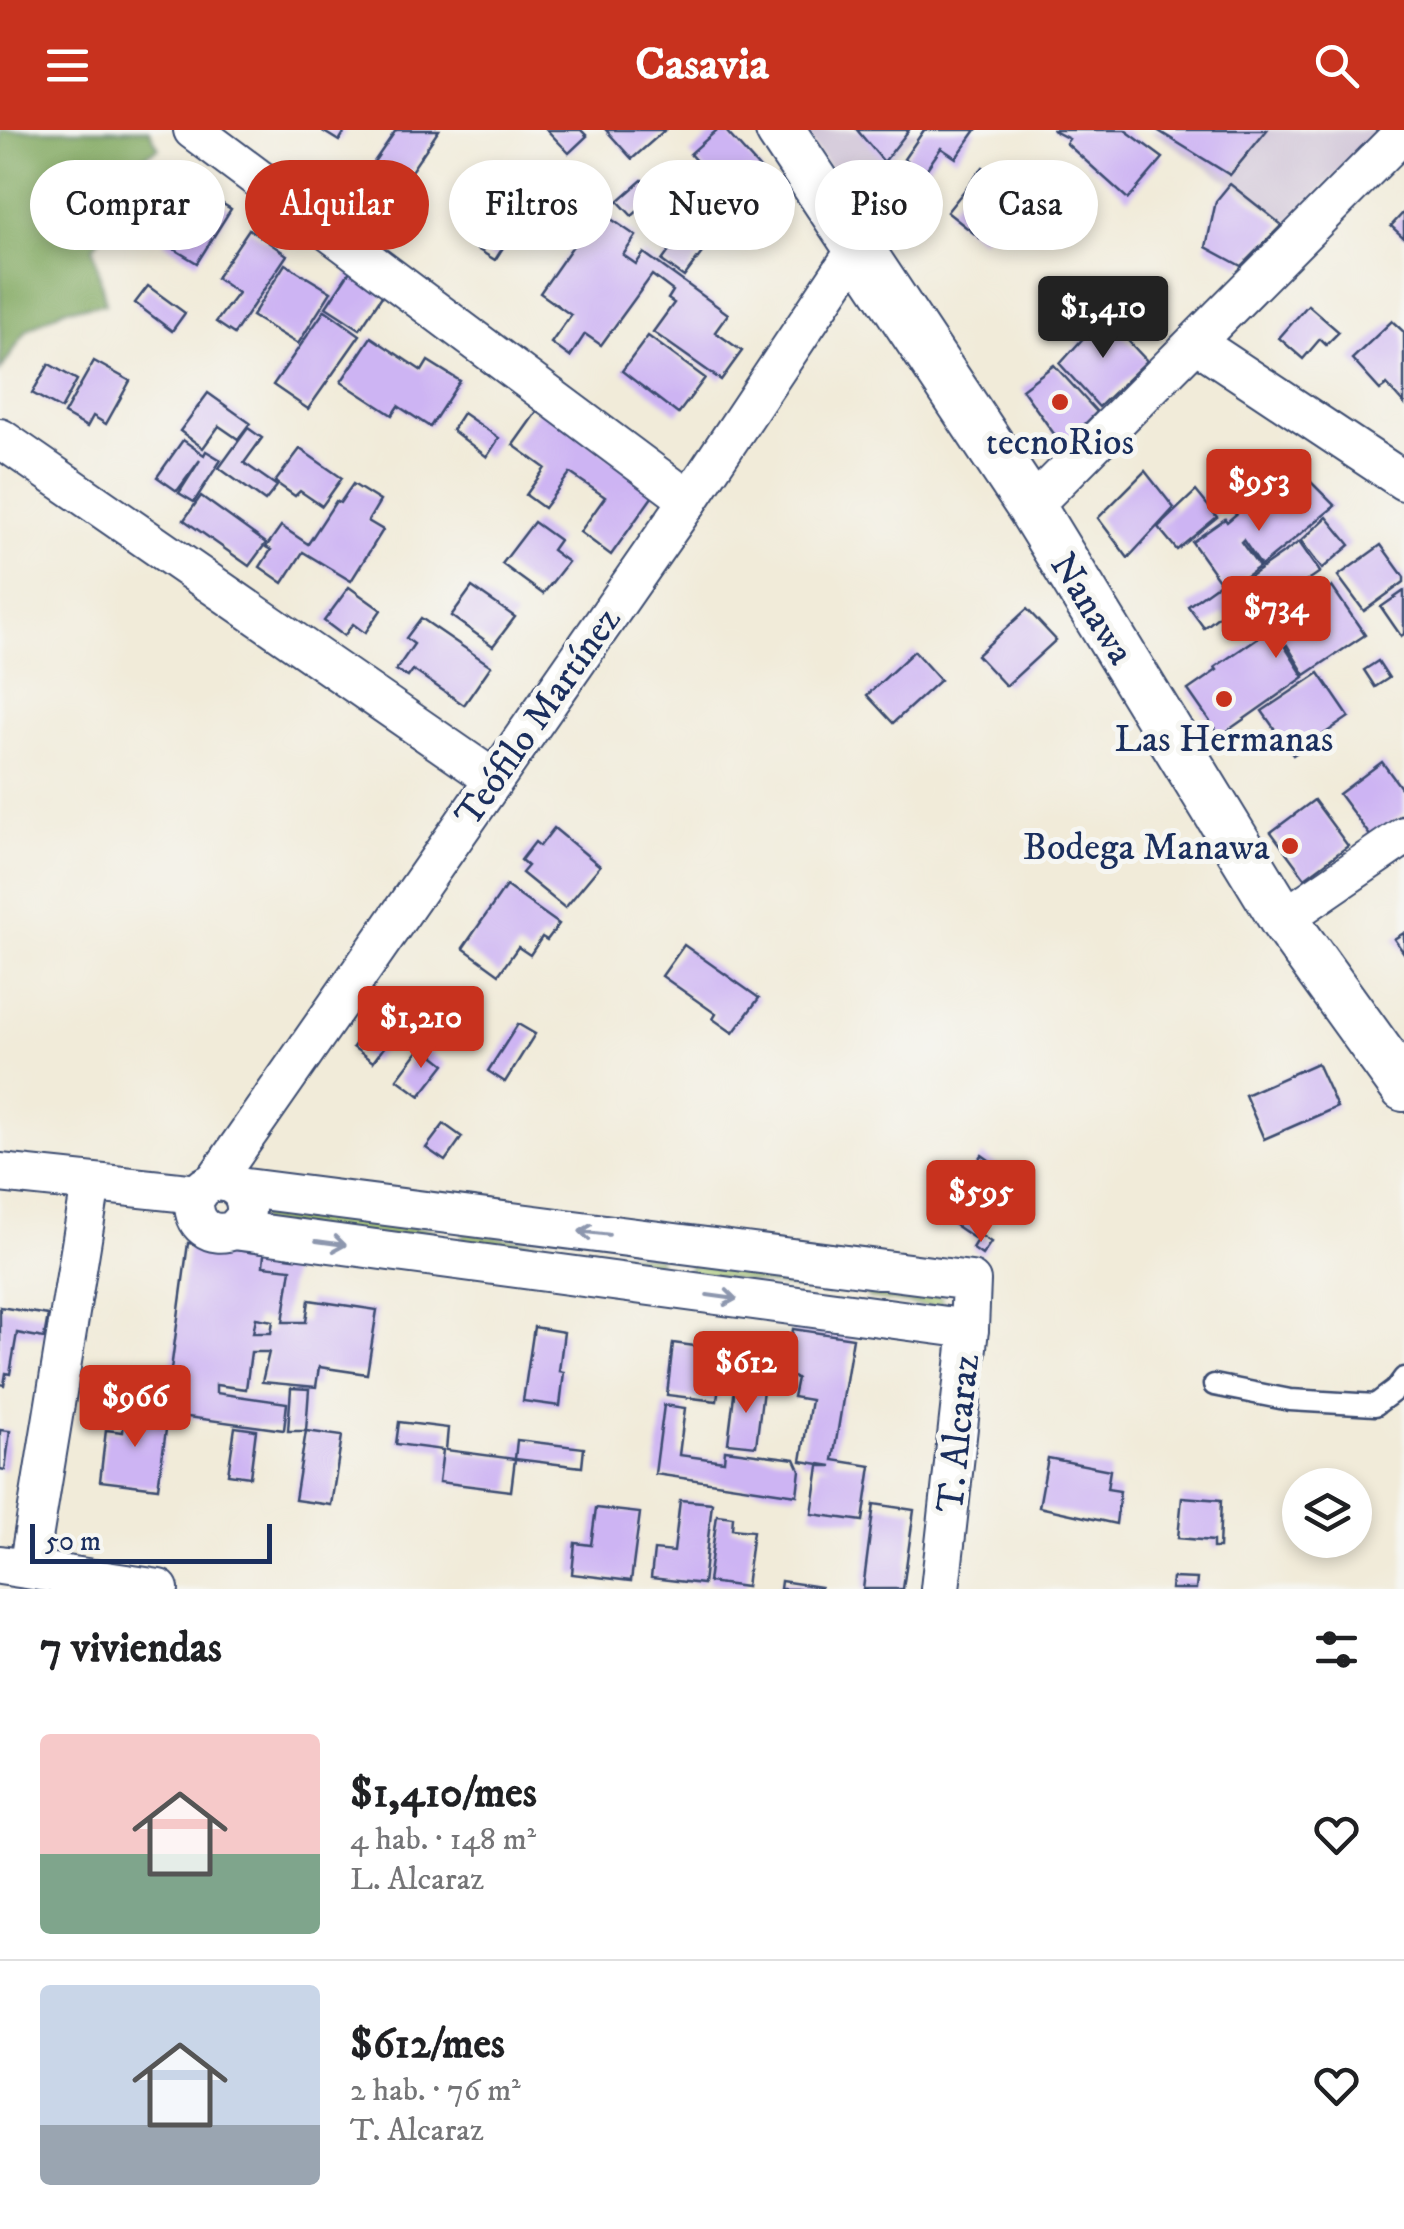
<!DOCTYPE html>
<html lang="es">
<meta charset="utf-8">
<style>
:root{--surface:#fff;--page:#f6f6f6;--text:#202124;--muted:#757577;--line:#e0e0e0;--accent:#c8321e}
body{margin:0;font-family:"IM FELL DW Pica",serif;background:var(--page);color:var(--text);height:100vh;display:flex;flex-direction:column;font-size:38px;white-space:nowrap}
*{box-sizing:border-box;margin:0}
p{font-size:32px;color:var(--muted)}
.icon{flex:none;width:55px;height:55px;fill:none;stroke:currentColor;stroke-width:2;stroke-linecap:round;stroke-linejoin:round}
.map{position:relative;height:1459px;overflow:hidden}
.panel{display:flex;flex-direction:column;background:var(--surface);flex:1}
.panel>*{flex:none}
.hud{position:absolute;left:30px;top:30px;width:1345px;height:90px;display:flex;gap:20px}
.controls{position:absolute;left:1282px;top:1338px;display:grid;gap:20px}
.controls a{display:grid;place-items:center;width:90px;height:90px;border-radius:50%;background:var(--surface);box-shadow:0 5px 15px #0003;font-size:50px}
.scale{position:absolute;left:30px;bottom:25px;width:242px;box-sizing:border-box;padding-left:10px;border:5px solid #1b2f5e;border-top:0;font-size:28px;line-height:35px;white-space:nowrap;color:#1b2f5e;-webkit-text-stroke:8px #f6f6f2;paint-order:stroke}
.price{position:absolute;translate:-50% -85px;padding:0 22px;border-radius:10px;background:var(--accent);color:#fff;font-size:32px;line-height:65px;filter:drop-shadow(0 2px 5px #0008)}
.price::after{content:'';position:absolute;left:50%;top:60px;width:30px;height:22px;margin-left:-15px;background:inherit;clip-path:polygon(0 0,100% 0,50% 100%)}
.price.selected{background:#222;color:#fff}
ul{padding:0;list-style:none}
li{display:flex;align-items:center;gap:30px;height:250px;padding:0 40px}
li+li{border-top:2px solid var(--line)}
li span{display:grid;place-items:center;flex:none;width:280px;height:200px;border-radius:10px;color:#555}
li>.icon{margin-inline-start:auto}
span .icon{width:120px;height:120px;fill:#fffc;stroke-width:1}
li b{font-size:42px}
h2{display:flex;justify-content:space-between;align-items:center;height:120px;padding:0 40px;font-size:42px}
.tag{padding:0 35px;border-radius:45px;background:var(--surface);box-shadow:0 5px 15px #0003;font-size:35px;line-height:90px}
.tag.selected{background:var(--accent);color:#fff}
header{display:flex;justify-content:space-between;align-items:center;height:130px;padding:0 40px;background:var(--accent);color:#fff;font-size:45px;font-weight:800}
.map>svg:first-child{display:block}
.industrial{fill:#ccbfd4}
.green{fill:#a0c16a;stroke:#5e7864;stroke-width:2.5}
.forest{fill:#80a75e;stroke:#4e6b5e;stroke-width:2.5}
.building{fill:#cdb4f3;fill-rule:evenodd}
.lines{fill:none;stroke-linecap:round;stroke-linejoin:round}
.service-casing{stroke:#3b4b70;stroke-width:25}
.minor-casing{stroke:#3b4b70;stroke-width:42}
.tertiary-casing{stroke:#3b4b70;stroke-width:52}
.service{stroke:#fff;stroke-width:20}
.minor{stroke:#fff;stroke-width:38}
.tertiary{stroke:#fff;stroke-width:48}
.oneway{stroke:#8d97ae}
.poi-dot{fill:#c8321e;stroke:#f6f6f2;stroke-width:4}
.labels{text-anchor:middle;stroke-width:10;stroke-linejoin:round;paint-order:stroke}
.poi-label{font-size:38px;fill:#1b2f5e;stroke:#f6f6f2}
.street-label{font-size:38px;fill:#1b2f5e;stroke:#f6f6f2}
</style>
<header><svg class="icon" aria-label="menu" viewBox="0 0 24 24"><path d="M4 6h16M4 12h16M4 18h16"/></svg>Casavia<svg class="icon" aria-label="search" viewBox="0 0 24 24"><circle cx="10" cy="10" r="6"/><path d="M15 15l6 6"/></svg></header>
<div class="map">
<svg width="1404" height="1459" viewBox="0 0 1404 1459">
<rect width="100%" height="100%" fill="#f6f6f2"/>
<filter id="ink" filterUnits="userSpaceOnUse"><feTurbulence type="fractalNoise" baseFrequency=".01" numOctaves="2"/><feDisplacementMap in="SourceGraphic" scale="20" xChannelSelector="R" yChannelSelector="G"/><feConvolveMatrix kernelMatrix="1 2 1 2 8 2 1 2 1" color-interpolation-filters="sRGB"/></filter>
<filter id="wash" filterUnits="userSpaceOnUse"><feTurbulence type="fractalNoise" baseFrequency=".0048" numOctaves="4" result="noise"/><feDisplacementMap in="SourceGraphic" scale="40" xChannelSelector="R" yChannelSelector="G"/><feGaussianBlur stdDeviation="2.25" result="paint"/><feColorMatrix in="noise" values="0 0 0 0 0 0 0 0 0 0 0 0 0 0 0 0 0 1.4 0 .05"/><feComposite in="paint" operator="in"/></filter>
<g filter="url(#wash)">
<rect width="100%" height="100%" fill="#f1ebd9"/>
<!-- industrial -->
<g class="industrial">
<path d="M803,0H920L850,69Z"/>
<path d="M1150,0H1382L1289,92Z"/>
</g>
<!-- green -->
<g class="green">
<path d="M260,1079L433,1100L436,1105L434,1111L261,1092Z"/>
<path d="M466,1103L658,1128V1139L463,1114L462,1107Z"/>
<path d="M690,1133L833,1152L834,1158L828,1163L690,1143Z"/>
<path d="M867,1155L939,1164L943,1173L938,1178L869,1168L864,1161Z"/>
</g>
<!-- forest -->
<path class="forest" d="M0,0H149L159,18L128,35L130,68L93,117L106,174L64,179L27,200L0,241Z"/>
<g id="blocks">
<!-- building -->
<g class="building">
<path d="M321,0H346L339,11Z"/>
<path d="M396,0H439L395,65L365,45Z"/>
<path d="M547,0H581L587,6L569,23Z"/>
<path d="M606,0H665L632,29Z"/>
<path d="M717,0H725L762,41L730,69L690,24Z"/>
<path d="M857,0H909L884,32Z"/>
<path d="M924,0H976L956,28L941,18L924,43L904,29Z"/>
<path d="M1052,0H1125L1163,28L1128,69L1066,13L1069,9Z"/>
<path d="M1157,0H1267L1230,45Z"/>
<path d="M150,36L182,56L162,88L130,68Z"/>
<path d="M983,37L1017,64L981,109L947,82Z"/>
<path d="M642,50L656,65L632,86L618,71Z"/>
<path d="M1230,54L1282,95L1241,136L1206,117L1216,71Z"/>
<path d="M197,58L231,79L197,133L164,113Z"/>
<path d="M379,59L395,70L385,82L370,72Z"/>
<path d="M487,70L520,91L495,130L461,109Z"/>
<path d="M598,80L636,106L623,125L636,134L644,123L728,184L715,202L742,221L721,250L653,202L674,173L668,169L673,161L652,145L601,215L585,204L570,227L551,213L571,185L540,163Z"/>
<path d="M1404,82V108L1391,96Z"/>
<path d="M249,99L287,125L234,204L216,192L238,163L216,148Z"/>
<path d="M682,103L704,120L684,147L662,131Z"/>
<path d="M285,134L331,162L298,214L252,186Z"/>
<path d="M354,135L388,157L360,199L326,177Z"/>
<path d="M148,156L185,183L172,201L135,173Z"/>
<path d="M1308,175L1339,202L1326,215L1320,209L1303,229L1279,208Z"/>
<path d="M325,180L360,205L308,279L273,255Z"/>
<path d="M1104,185L1147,231L1099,277L1060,234Z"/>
<path d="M1392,191L1404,202V274L1387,255L1380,260L1352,229Z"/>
<path d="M648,206L705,248L678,284L622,241Z"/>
<path d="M371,207L422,241L428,231L460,251L430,297L398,276L392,285L341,252Z"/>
<path d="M94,231L130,251L106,294L93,286L87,297L64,284Z"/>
<path d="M49,234L77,250L61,279L32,263Z"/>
<path d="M1054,235L1097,282L1069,310L1057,308L1022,259Z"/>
<path d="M208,263L250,293L238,309L219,296L203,318L180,301Z"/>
<path d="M540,277L657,360L611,425L580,402L605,367L570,343L544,378L526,365L545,338L513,315Z"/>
<path d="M463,283L499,308L487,327L452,300Z"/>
<path d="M248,298L262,308L244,333L277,356L265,371L219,338Z"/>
<path d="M183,310L204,325L206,321L221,330L194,372L179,363L200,330L177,361L157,347Z"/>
<path d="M300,319L342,348L322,376L300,361L295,366L275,352Z"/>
<path d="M1145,341L1174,378L1128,428L1098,388Z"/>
<path d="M1310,351L1335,376L1261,436L1243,410L1241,412L1259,437L1226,460L1192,412L1225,389L1227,392L1259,365L1274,383Z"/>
<path d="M353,354L380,371L368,391L383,400L351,451L303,422L283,453L260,437L271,420L266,417L281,396L308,414L336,371L340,373Z"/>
<path d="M1196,361L1217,387L1177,420L1158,397Z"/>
<path d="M201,366L266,413L249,436L184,390Z"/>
<path d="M1327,387L1350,415L1322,439L1301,411Z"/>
<path d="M534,392L559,410L552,420L568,432L543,464L502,434Z"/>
<path d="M1299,412L1320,442L1235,501L1223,483L1204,498L1188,476L1219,454L1226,463Z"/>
<path d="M1381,415L1404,447V452L1364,481L1338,446Z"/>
<path d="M349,457L381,480L365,503L353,494L344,506L324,491Z"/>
<path d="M472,457L515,487L493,516L451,486Z"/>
<path d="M1332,457L1365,505L1305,545L1287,515L1285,517L1304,547L1220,606L1188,560L1217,540L1215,537Z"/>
<path d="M1404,461V504L1401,506L1381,477Z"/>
<path d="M1027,479L1056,510L1006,556L977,525Z"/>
<path d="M421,488L491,536L464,575L413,540L408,547L396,540L414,514L406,508Z"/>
<path d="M914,521L940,550L893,593L867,565Z"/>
<path d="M1378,531L1389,548L1375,557L1364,540Z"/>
<path d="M1319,543L1349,587L1293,625L1262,581Z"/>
<path d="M1382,632L1404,662V683L1371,707L1339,664Z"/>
<path d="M1314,670L1348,716L1305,748L1271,702Z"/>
<path d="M554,698L600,736L565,778L522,743L528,736L521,730L535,712L540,716Z"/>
<path d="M506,756L559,794L547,810L542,807L530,825L518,817L499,844L463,818Z"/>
<path d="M1404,803V823L1394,809Z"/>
<path d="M684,815L759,868L733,903L713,889L716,884L662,846Z"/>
<path d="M518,894L535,904L505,952L488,941Z"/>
<path d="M365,900L385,916L373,932L353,917Z"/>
<path d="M422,916L445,934L420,966L397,949Z"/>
<path d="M1317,933L1337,977L1264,1009L1245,965Z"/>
<path d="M444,994L462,1007L445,1031L426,1018Z"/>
<path d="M982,1025L1016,1049L974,1108L940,1085Z"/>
<path d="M980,1105L991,1112L982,1125L972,1118Z"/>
<path d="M188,1113L264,1124L263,1136L291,1139L283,1192H306L309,1170L377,1180L367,1244L319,1237L316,1257L262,1252L269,1222H251L246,1259L216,1255V1263L287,1273L284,1300L165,1284ZM256,1188L273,1191L271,1203H253Z"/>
<path d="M0,1177L48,1185L44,1208L17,1203L10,1244L6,1243L4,1255L0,1254Z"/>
<path d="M534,1197L564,1202L559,1241L564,1242L560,1276L523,1271Z"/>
<path d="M793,1199L853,1208L833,1330L871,1336L863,1391L812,1384L819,1336H832L801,1331L811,1270L793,1267L797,1248L786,1246Z"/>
<path d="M673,1213L724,1220L717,1271L667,1265Z"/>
<path d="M735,1257L763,1260L756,1316L728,1313Z"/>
<path d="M291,1258L309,1259L306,1301H288Z"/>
<path d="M664,1275L685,1278L679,1325L724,1331L725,1320L795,1329L800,1340L797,1365L655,1344Z"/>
<path d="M125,1279L168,1285L158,1358L100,1351L106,1300L123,1302Z"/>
<path d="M399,1292L448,1298L446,1320L515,1329L511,1361L439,1352L443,1320L396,1314Z"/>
<path d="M235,1297L256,1300L250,1347L228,1344Z"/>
<path d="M0,1300L10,1301L5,1340L0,1339Z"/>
<path d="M306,1301L342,1306L331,1375L295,1370Z"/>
<path d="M517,1310L584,1318L582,1337L515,1329Z"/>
<path d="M1048,1328L1110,1340L1107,1359L1120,1361L1116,1394L1039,1377Z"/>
<path d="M1182,1367L1221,1370L1219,1418H1213V1411L1178,1408Z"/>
<path d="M680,1370L712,1373L703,1454L651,1448L654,1420L674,1422Z"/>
<path d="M874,1374L914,1380L903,1459H863Z"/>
<path d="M596,1378L640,1383L631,1451L572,1444L575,1413L591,1415Z"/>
<path d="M717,1385L733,1387L732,1399L753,1401L746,1457L708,1452Z"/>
<path d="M1172,1448L1197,1449L1196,1459H1171Z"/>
<path d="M781,1451L821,1457V1459H780Z"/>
</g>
</g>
</g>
<g filter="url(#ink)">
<use href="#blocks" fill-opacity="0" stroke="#3b4b70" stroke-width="2.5"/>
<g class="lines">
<defs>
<path id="service" d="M1214,1255L1290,1270L1375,1275L1395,1260L1404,1248"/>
<g id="minor">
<path d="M193,0L689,370"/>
<path d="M1196,213L1404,351"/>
<path d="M0,308L492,648"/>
<path d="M1031,377L1404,2"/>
<path d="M1283,789L1404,706"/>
<path d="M0,1043L198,1064"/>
<path d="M214,1052L689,370L858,117"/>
<path d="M238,1057L971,1151L969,1199L940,1459"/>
<path d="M234,1100L245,1088C253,1052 210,1037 194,1070C193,1095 210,1109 234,1100L969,1199"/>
<path d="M0,1435L159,1459"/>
<path d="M28,1439L91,1054"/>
</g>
<path id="tertiary" d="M780,0L1031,377L1283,789L1404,957"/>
</defs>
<!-- service casing -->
<use href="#service" class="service-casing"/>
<!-- minor casing -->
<use href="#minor" class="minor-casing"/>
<!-- tertiary casing -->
<use href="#tertiary" class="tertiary-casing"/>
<!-- service -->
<use href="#service" class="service"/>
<!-- minor -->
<use href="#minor" class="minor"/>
<!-- tertiary -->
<use href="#tertiary" class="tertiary"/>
</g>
<!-- one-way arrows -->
<defs><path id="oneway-shaft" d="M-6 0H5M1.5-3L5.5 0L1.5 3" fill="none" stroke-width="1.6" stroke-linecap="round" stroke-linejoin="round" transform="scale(2.5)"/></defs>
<g class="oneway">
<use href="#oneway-shaft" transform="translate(594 1103) rotate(-173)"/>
<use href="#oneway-shaft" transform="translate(331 1113) rotate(8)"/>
<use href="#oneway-shaft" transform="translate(722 1167) rotate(8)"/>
</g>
</g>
<!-- markers -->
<g class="poi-dot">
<circle cx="1060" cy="272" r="10"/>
<circle cx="1224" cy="569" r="10"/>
<circle cx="1290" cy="716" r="10"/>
</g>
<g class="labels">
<!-- poi labels -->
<g class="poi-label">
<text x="1060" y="324">tecnoRios</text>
<text x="1224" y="621">Las Hermanas</text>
<text x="1270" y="729" text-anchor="end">Bodega Manawa</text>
</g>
<!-- street labels -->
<g class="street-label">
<text transform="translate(1093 478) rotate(58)" y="13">Nanawa</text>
<text transform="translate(537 586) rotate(-55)" y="13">Teófilo Martínez</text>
<text transform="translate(957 1303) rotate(-84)" y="13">T. Alcaraz</text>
</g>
</g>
</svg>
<div class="controls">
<a><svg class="icon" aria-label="layers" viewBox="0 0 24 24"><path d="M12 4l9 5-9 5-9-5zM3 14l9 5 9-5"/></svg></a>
</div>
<div class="scale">50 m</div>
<b class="price selected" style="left:1103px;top:231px">$1,410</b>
<b class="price" style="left:1259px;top:404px">$953</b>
<b class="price" style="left:1276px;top:531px">$734</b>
<b class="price" style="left:421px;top:941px">$1,210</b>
<b class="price" style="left:981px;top:1115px">$595</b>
<b class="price" style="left:746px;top:1286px">$612</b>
<b class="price" style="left:135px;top:1320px">$966</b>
<div class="hud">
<a class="tag">Comprar</a>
<a class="tag selected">Alquilar</a>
<a class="tag">Filtros</a>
<a class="tag">Nuevo</a>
<a class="tag">Piso</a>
<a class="tag">Casa</a>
</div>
</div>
<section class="panel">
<h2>7 viviendas<svg class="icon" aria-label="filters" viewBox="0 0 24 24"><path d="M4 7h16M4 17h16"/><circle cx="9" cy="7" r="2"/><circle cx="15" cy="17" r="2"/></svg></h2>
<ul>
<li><span style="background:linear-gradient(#f6c9c9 60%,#7fa58c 0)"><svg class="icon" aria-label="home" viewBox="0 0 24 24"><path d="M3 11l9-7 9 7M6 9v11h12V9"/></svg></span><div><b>$1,410/mes</b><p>4 hab. · 148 m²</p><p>L. Alcaraz</p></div><svg class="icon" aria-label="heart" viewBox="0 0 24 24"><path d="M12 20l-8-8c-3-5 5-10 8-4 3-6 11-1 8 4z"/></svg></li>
<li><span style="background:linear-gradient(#c9d6e8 70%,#9aa5b1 0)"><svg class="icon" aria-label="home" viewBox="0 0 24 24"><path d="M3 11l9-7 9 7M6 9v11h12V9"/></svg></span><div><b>$612/mes</b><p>2 hab. · 76 m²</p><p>T. Alcaraz</p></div><svg class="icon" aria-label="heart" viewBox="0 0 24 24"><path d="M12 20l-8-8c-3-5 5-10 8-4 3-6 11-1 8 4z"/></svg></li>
</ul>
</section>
